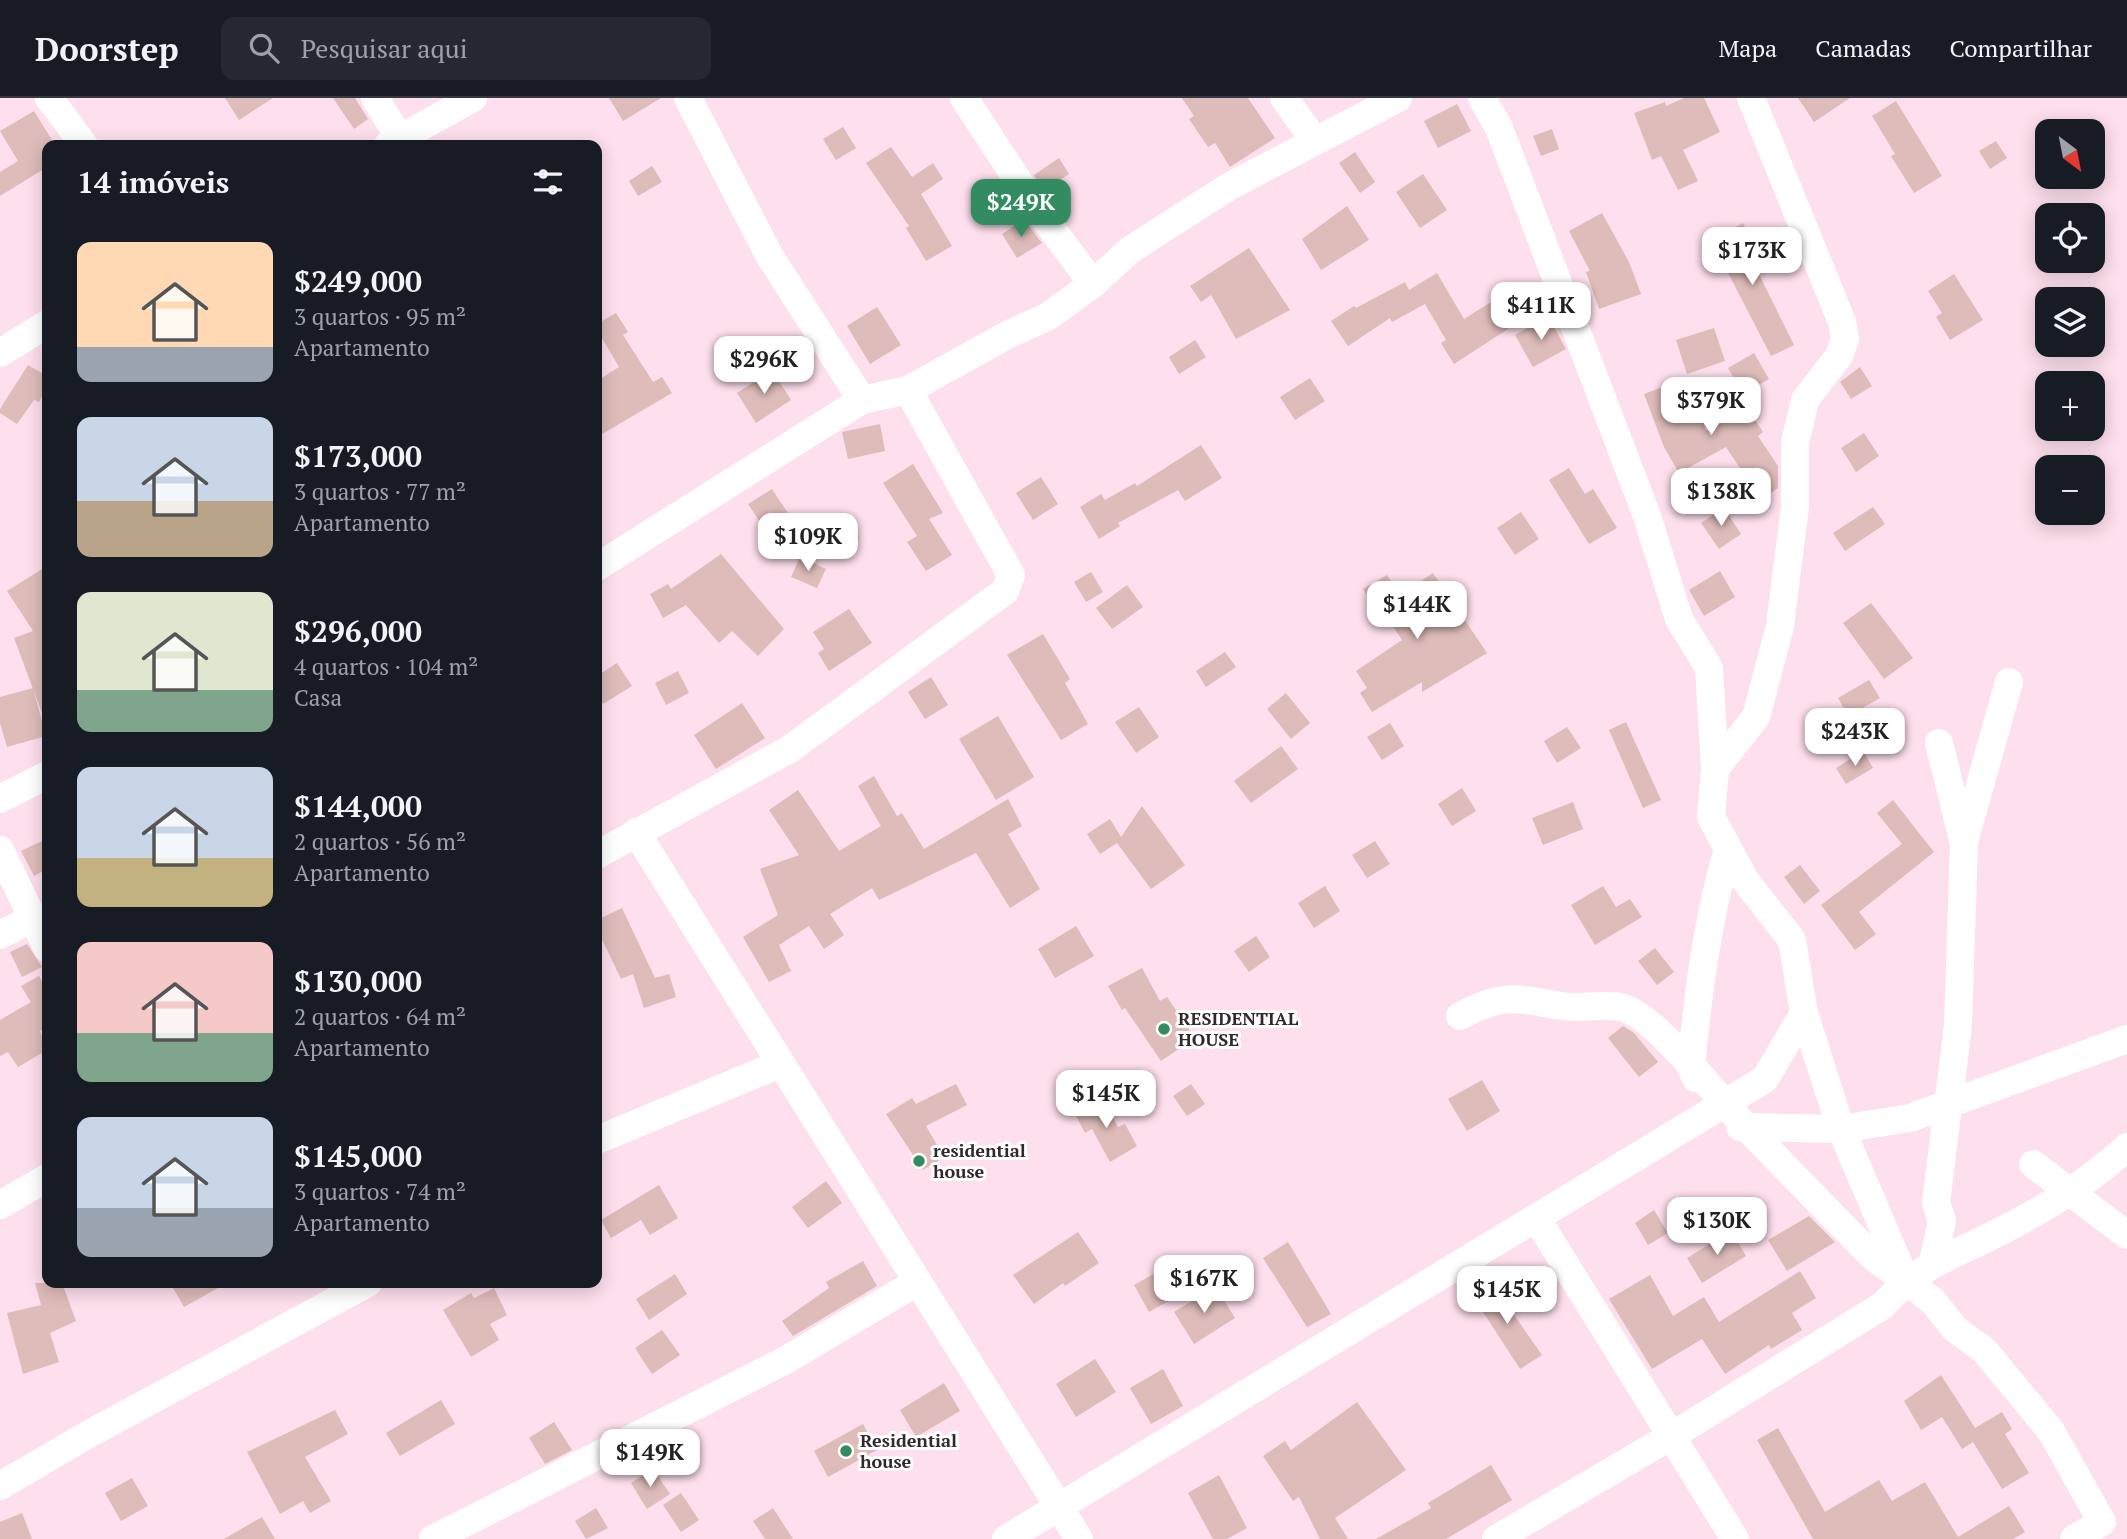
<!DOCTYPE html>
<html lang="pt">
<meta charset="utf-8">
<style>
:root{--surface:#171b24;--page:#242831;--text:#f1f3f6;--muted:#9ea1a6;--line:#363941;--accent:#338c61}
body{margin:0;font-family:"PT Serif",serif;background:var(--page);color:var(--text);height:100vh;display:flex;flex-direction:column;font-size:26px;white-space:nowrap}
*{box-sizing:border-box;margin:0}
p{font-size:23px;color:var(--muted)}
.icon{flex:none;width:38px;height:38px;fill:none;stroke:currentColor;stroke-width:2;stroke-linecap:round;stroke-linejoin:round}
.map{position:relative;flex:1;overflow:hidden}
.drawer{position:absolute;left:42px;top:42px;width:560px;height:1148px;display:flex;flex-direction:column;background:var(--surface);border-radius:14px;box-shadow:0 4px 18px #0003}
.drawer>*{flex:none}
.needle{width:46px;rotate:148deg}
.controls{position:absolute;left:2035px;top:21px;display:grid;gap:14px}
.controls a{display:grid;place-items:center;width:70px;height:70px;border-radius:14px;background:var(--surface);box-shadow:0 4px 18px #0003;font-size:35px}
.price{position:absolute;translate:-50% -60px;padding:0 16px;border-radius:14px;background:#fff;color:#222;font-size:23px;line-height:46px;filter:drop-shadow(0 2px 4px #0008)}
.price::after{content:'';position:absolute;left:50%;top:42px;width:21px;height:16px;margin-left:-10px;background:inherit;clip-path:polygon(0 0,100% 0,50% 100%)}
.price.active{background:var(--accent);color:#fff}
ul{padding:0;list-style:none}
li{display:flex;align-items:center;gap:21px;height:175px;padding:0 35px}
li span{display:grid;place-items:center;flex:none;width:196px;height:140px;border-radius:14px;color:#555}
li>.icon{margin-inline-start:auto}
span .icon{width:84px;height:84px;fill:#fffc;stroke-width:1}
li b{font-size:30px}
h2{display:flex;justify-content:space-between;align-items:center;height:84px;padding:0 35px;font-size:30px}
header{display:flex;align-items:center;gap:42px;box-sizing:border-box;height:98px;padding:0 35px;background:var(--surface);border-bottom:2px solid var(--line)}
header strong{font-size:33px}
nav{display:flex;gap:38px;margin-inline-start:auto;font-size:24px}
.search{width:490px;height:63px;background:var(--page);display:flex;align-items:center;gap:18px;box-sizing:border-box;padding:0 24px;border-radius:14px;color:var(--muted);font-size:26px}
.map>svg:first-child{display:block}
.building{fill:#debcba}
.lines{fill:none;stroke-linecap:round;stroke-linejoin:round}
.street{stroke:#fff;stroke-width:28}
.poi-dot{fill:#338c61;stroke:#fff;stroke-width:2.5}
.labels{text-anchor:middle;stroke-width:6;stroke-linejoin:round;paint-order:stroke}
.poi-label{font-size:18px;font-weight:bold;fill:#33282d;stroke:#fff;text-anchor:start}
</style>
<header>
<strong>Doorstep</strong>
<div class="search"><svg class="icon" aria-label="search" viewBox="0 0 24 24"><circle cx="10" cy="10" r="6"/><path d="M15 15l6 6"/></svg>Pesquisar aqui</div>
<nav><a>Mapa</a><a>Camadas</a><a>Compartilhar</a></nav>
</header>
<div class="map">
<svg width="2127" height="1441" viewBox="0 0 2127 1441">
<rect width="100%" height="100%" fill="#fedfed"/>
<!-- building -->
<g class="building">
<path d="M225,0H273L239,22Z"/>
<path d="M333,0H355L368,21L354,31Z"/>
<path d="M609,0H661L623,23Z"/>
<path d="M1182,0H1248L1275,40L1230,69L1215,45L1208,49L1189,21L1194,18Z"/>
<path d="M1684,0H1704L1720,34L1683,52L1698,83L1678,92L1661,58L1652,62L1634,15L1665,4L1666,8Z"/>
<path d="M1798,0H1850L1814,24Z"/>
<path d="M1896,3L1942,78L1914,95L1891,58L1895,56L1872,18Z"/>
<path d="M1457,6L1471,33L1438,50L1424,23Z"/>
<path d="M34,13L55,47H47V69L0,98V74L18,63L0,33Z"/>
<path d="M843,29L856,50L836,62L823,41Z"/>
<path d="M1552,31L1559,51L1541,58L1533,38Z"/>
<path d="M1996,43L2007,60L1990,71L1979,53Z"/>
<path d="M891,49L912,79L933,65L943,81L921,96L952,148L926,163L906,130L909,128L866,65Z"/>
<path d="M1355,54L1375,84L1360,95L1339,65Z"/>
<path d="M1059,60L1069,76L1044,92L1034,77Z"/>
<path d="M652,68L662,84L638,98L629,83Z"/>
<path d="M1423,76L1447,112L1420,130L1396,94Z"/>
<path d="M1347,108L1369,142L1321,172L1302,141Z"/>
<path d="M1602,115L1629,164L1641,196L1599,211L1586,174L1590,173L1569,133Z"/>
<path d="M1024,122L1042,145L1017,160L1002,136Z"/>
<path d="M1743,125L1759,156L1751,160L1794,247L1771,258L1711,142Z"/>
<path d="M1249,150L1290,212L1236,241L1211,197L1201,204L1190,188Z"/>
<path d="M1437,175L1464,221L1491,204L1508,231L1454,266L1441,245L1446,242L1425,206L1392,224L1390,220L1348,248L1331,223L1354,208L1356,210L1405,184L1409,192Z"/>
<path d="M1954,176L1983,222L1950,242L1936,219L1942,215L1928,193Z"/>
<path d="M877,209L901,247L870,266L847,228Z"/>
<path d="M616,215L628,234L623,237L653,284L662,279L672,295L597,339V283L619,269L597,232V226Z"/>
<path d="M1548,218L1566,251L1533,269L1515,237Z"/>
<path d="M1714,230L1725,263L1687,276L1676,242Z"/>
<path d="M1195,242L1206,259L1179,276L1169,259Z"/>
<path d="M1754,255L1769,281L1743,296L1728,270Z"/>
<path d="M28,267L47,278V289L39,304L34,302L17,326L0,315V311Z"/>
<path d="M1860,269L1872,288L1851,301L1840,284Z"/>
<path d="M772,272L791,302L756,325L737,295Z"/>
<path d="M1310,280L1325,303L1295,322L1280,299Z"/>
<path d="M1686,280L1706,333L1746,308L1763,334L1758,338L1778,368V390L1761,402L1726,349L1679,375L1664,349L1644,296Z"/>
<path d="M880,326L885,353L848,361L842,334Z"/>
<path d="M1864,335L1879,358L1856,374L1841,350Z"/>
<path d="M1201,347L1222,380L1185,403L1178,392L1118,425L1120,428L1099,441L1080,409L1101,396L1105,402L1135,385L1137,388Z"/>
<path d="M913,366L943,415L929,421L952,457L926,473L907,444L917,438L883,385Z"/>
<path d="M1569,370L1585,396L1593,391L1617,430L1589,446L1549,382Z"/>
<path d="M1041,379L1058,406L1033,422L1016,395Z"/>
<path d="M772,391L788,415L764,430L748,406Z"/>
<path d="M1873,409L1885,426L1845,453L1833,435Z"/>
<path d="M1724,410L1741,436L1719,451L1701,425Z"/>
<path d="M1521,414L1539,441L1515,457L1497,430Z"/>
<path d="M844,418L859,440L831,460L816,438Z"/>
<path d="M721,456L784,531L758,558L732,533L719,545L686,507L663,520L650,496L668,486L671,491Z"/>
<path d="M800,459L826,471L817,490L791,479Z"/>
<path d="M47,468V622L45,623L14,540L33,533L7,493Z"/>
<path d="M1720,473L1735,499L1704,518L1689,492Z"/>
<path d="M1091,474L1103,494L1086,504L1074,484Z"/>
<path d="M1433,475L1487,555L1422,594V584L1372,614L1360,595L1367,590L1356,573L1402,542L1377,504L1373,507L1363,491L1387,477L1400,497Z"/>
<path d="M1127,487L1143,509L1112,531L1096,510Z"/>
<path d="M1871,505L1913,560L1884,581L1843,525Z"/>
<path d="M849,511L872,545L829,573L818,555L824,551L813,534Z"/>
<path d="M1043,536L1070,581L1065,585L1088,626L1061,642L1007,557Z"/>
<path d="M1225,554L1236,569L1206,589L1196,573Z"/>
<path d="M617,565L632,588L603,606L597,595V578Z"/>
<path d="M678,573L689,595L666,607L655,585Z"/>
<path d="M931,579L948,607L925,621L908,594Z"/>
<path d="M1869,582L1880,600L1848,618L1838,600Z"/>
<path d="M33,590L46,638L7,649L0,625V599Z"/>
<path d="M1286,595L1310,625L1291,641L1267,611Z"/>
<path d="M742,605L765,640L716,671L694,637Z"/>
<path d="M1139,609L1159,639L1136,655L1115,624Z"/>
<path d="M998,618L1034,679L996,702L959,641Z"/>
<path d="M1626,624L1661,702L1643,710L1609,632Z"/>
<path d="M1390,625L1404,648L1382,662L1367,639Z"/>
<path d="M1567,629L1581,650L1557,665L1544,643Z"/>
<path d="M1281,648L1298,671L1251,705L1234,683Z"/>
<path d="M1863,653L1873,670L1846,686L1836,670Z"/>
<path d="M874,678L897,718L902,715L924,751L1008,701L1022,728L1008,736L1040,791L1010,810L976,755L879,802L872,790L830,816L844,837L824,851L809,828L779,847L791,873L769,884L743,839L778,817L760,771L799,757L769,712L798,692L839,753L881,728L858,688Z"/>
<path d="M1462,690L1476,713L1452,728L1438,706Z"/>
<path d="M1893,702L1934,754L1859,814L1876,836L1855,852L1821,807L1902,746L1877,715Z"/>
<path d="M1573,704L1583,731L1543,747L1532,720Z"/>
<path d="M1142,708L1185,767L1151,791L1117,745L1100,756L1087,736L1110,721L1121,739Z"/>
<path d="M42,743L47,754V771L34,778L21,753Z"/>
<path d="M1375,743L1390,766L1367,780L1352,757Z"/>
<path d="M1800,767L1820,793L1804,806L1784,779Z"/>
<path d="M1325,788L1340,813L1314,830L1298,805Z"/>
<path d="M1603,788L1616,809L1630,801L1642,819L1595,847L1571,807Z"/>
<path d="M622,810L655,880L669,876L676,899L644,910L633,876L621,881L597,831V822Z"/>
<path d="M1076,828L1094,858L1055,880L1038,851Z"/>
<path d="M1256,838L1270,859L1249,874L1234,853Z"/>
<path d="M27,846L42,869L22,879L10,854Z"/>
<path d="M1655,850L1674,874L1657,887L1638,863Z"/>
<path d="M1142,870L1160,903L1167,899L1195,940L1161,963L1125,910L1122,912L1108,888Z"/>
<path d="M39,878L47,893V933L45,930L40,933L47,952L18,969L8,954L0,958V922L31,904L21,888Z"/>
<path d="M1623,928L1634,935L1658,964L1639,979L1608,940Z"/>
<path d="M1482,982L1500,1013L1467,1033L1448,1001Z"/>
<path d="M956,986L967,1007L926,1028L944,1059L923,1072L886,1016L912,1000L916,1006Z"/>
<path d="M1191,986L1205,1006L1187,1018L1173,998Z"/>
<path d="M1103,1000L1118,1029L1125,1026L1137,1048L1110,1064L1092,1031L1085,1035L1075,1016Z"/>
<path d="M826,1083L842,1105L808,1130L792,1109Z"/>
<path d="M659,1087L678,1120L650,1137L641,1122L611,1140L601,1122Z"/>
<path d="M1654,1112L1668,1135L1648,1147L1635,1125Z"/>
<path d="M1809,1118L1835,1144L1787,1173L1768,1142Z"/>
<path d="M1731,1133L1746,1158L1702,1185L1687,1160Z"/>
<path d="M1078,1134L1099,1165L1065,1188L1063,1185L1034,1206L1013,1177Z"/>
<path d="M1288,1144L1331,1216L1307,1229L1263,1160Z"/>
<path d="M863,1163L877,1188L793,1238L782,1223L829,1190L826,1184Z"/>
<path d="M1166,1169L1181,1196L1149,1214L1134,1187Z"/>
<path d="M1800,1173L1816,1200L1792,1215L1802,1232L1771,1251L1769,1247L1725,1276L1702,1241L1652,1271L1609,1201L1650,1177L1673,1218L1704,1199L1719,1224Z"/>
<path d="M675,1176L687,1196L649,1222L636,1201Z"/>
<path d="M1491,1184L1542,1257L1520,1271L1472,1197Z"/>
<path d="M35,1185H62L76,1223L50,1235L59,1264L23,1276L7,1215L41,1207Z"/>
<path d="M170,1185H227L184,1209Z"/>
<path d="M1215,1188L1235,1220L1194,1246L1174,1214Z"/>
<path d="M494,1190L507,1217L490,1226L499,1242L471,1259L443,1212L471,1195L474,1200Z"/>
<path d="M662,1232L680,1257L652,1276L635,1250Z"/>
<path d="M1095,1261L1116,1294L1076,1319L1056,1286Z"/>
<path d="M1163,1271L1183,1308L1151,1326L1130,1290Z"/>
<path d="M1941,1277L1975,1330L2002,1314L2012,1331L2005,1336L2029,1375L2002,1391L1973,1344L1962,1351L1942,1319L1921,1332L1904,1303Z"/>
<path d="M944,1285L960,1313L916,1339L900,1312Z"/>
<path d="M441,1302L455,1326L400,1358L386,1335Z"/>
<path d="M1357,1304L1406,1372L1335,1420L1348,1441H1320L1299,1399L1293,1403L1263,1358L1285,1343L1291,1352Z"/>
<path d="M335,1312L348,1336L305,1359L331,1403L310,1415L303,1403L280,1416L247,1354Z"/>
<path d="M554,1324L572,1352L545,1366L529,1340Z"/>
<path d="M863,1326L877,1352L828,1379L814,1353Z"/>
<path d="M1778,1330L1825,1414L1879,1382L1892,1403L1925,1384L1958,1439L2009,1408L2025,1434L2013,1441H1813L1757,1342Z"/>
<path d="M1491,1367L1512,1402L1446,1441H1376L1431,1410L1428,1405Z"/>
<path d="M653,1371L670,1396L647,1411L631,1385Z"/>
<path d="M1219,1377L1247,1430L1227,1441H1213L1188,1395Z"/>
<path d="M132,1380L148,1408L121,1423L105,1395Z"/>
<path d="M681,1395L699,1422L681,1434L663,1407Z"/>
<path d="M596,1410L608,1430L586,1441L575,1423Z"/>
<path d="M773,1410L793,1441H765L753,1423Z"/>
<path d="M22,1415L32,1441H0V1424Z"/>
<path d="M262,1419L275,1441H224Z"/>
</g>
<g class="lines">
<!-- street -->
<g class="street">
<path d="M49,0L84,47"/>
<path d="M375,0L400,41"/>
<path d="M688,0L769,157L862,302"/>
<path d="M964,0L1034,107L1093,186"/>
<path d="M1284,0L1315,43"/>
<path d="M1482,0L1499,30L1647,418L1679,521L1709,570L1715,671L1711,719L1745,782L1792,842L1804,915L1841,1031L1906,1183L1933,1203L1955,1231L1984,1252L2051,1333L2102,1424L2074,1441"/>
<path d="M388,47L473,0"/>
<path d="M0,255L47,226"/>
<path d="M597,469L862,302L908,292L1009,236L1047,219L1093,186L1130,152L1230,88L1398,0"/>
<path d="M1715,671L1756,619L1780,528L1795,409V345L1805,302L1839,258L1845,241L1842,224L1751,0"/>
<path d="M0,701L47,677"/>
<path d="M636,734L1079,1441"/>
<path d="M1964,744L2009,584"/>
<path d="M0,752L47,850"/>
<path d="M597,757L790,651L1005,493L1011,477L908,292"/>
<path d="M0,837L33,820"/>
<path d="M1460,918C1503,895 1515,900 1562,908C1581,911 1601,906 1620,909C1653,914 1720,1003 1746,1029L1841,1031L1910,1020L2127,941"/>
<path d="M1696,980L1691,970C1698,896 1707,823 1728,751"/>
<path d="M1740,1029H1746L1872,1158L1906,1183"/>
<path d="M597,1042L780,966"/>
<path d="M2033,1066L2127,1137"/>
<path d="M0,1107L47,1080"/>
<path d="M1537,1121L1735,1441"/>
<path d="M1933,1164L1942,1123L1936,1105L1958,928L1964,746L1939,645"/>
<path d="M0,1388L89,1336L368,1185"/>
<path d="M433,1441L786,1262L917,1184"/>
<path d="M1006,1441L1765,981L1804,915"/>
<path d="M1496,1441L1673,1337L1882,1208C1922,1166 1944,1162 1993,1137C2042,1113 2087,1086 2127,1049"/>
</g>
</g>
<!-- markers -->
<g class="poi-dot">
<circle cx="1164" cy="931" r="7"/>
<circle cx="919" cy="1063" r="7"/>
<circle cx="846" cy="1353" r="7"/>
</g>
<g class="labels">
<!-- poi labels -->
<g class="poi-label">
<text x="1178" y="927">RESIDENTIAL<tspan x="1178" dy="21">HOUSE</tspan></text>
<text x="933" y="1059">residential<tspan x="933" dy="21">house</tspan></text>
<text x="860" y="1349">Residential<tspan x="860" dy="21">house</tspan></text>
</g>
</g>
</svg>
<div class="controls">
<a><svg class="needle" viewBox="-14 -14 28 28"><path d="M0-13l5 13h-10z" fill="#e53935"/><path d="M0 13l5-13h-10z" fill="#9ea1a6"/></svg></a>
<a><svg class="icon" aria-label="locate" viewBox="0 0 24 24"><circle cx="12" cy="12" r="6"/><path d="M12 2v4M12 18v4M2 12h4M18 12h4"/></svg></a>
<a><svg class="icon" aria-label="layers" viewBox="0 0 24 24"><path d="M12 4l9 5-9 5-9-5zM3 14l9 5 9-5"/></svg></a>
<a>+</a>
<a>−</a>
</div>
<b class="price active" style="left:1021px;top:141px">$249K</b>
<b class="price" style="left:1752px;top:189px">$173K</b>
<b class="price" style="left:1541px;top:244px">$411K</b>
<b class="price" style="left:764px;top:298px">$296K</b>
<b class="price" style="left:1711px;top:339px">$379K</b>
<b class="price" style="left:1721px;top:430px">$138K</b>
<b class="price" style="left:808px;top:475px">$109K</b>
<b class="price" style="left:1417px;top:543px">$144K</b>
<b class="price" style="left:1855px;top:670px">$243K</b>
<b class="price" style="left:1106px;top:1032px">$145K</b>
<b class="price" style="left:1717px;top:1159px">$130K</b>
<b class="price" style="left:1204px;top:1217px">$167K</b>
<b class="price" style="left:1507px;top:1228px">$145K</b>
<b class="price" style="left:650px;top:1391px">$149K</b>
<section class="drawer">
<h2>14 imóveis<svg class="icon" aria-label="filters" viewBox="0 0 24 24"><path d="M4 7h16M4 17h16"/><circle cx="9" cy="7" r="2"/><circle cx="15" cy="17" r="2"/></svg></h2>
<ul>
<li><span style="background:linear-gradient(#ffd9b3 75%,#9aa5b1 0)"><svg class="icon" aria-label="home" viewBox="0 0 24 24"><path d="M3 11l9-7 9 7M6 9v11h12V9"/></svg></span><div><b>$249,000</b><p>3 quartos · 95 m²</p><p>Apartamento</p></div></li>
<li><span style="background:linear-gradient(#c9d6e8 60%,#b9a48a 0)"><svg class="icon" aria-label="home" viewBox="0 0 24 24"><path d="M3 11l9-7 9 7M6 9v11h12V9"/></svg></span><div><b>$173,000</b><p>3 quartos · 77 m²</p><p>Apartamento</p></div></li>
<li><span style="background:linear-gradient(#dfe7d0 70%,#7fa58c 0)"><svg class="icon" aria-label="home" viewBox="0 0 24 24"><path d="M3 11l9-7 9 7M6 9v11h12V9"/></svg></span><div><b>$296,000</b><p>4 quartos · 104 m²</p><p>Casa</p></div></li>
<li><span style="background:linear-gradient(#c9d6e8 65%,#c2b280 0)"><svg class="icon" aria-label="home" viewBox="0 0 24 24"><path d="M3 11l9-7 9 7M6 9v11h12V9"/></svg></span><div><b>$144,000</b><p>2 quartos · 56 m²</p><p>Apartamento</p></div></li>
<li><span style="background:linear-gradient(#f6c9c9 65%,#7fa58c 0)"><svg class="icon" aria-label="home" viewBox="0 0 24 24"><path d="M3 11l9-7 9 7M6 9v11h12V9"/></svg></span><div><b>$130,000</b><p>2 quartos · 64 m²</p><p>Apartamento</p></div></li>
<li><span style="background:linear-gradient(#c9d6e8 65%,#9aa5b1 0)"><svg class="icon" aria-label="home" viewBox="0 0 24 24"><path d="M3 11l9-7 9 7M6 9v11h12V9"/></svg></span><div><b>$145,000</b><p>3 quartos · 74 m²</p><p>Apartamento</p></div></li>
</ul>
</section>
</div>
